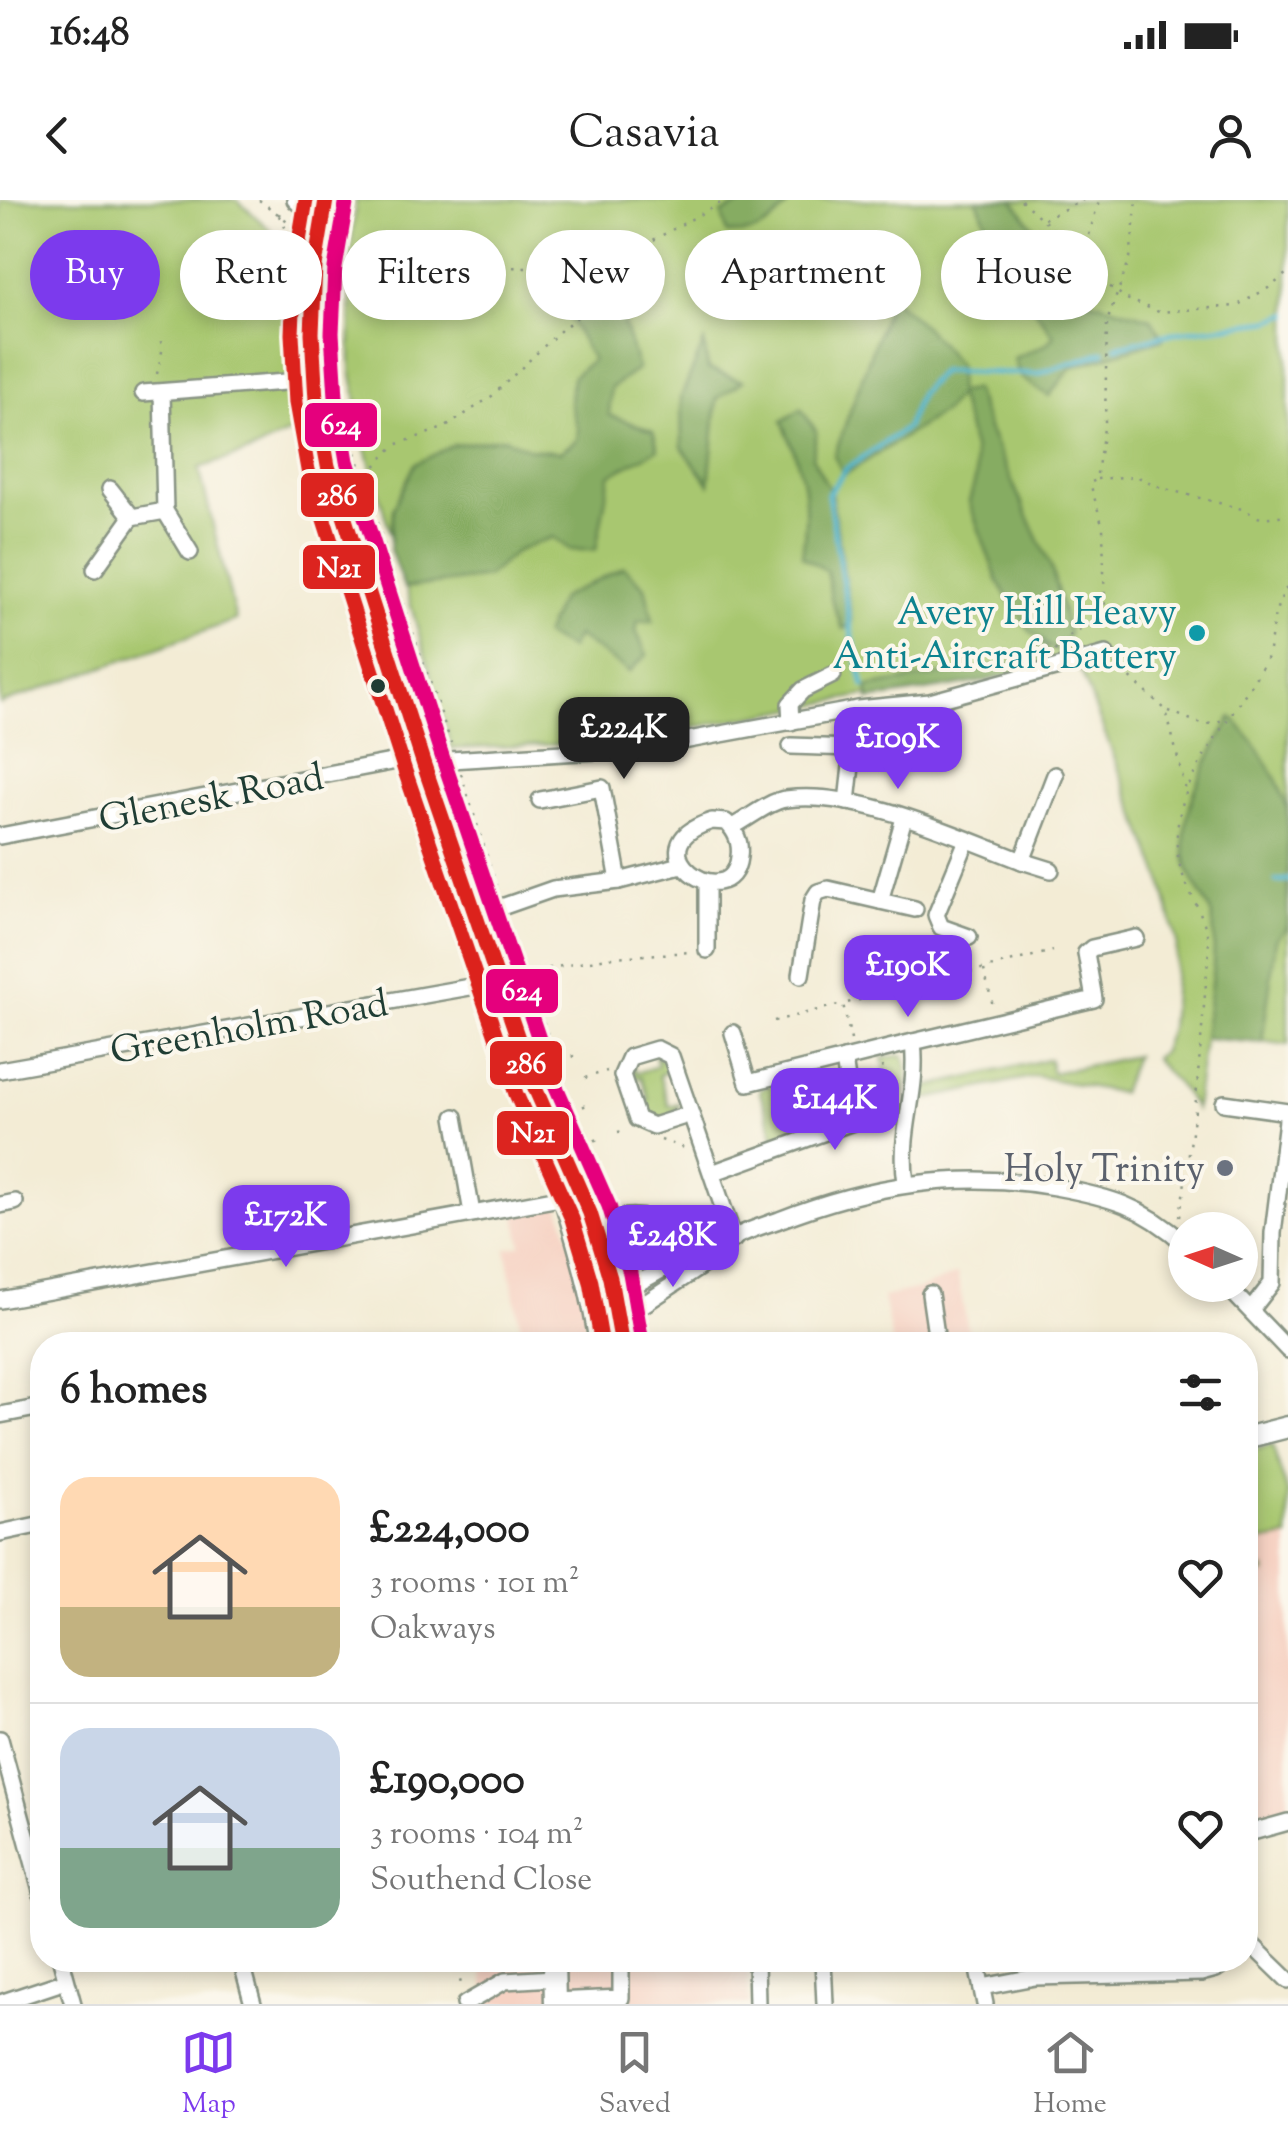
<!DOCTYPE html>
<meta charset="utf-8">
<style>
:root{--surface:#fff;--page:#f2f2f2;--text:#222;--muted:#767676;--line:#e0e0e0;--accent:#7c3aed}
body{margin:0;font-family:"Sorts Mill Goudy",serif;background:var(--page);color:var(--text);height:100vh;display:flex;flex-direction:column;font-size:38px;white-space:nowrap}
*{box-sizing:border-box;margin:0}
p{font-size:32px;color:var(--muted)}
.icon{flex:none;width:55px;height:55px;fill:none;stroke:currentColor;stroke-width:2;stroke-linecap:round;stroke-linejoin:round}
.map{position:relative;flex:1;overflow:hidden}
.side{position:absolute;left:30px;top:1132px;width:1228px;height:640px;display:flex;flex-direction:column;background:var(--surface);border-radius:40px;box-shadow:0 5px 15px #0003}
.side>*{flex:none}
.banner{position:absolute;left:30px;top:30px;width:1230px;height:90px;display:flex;gap:20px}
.needle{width:65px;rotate:273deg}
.buttons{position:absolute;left:1168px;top:1012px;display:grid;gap:20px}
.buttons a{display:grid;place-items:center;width:90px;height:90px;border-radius:50%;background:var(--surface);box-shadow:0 5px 15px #0003;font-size:50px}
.price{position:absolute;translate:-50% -85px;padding:0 22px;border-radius:20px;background:var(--accent);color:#fff;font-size:32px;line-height:65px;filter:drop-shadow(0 2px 5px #0008)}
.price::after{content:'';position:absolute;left:50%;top:60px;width:30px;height:22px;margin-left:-15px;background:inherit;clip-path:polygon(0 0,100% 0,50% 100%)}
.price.current{background:#222;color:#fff}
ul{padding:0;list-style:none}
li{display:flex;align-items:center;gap:30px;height:250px;padding:0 30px}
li+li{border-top:2px solid var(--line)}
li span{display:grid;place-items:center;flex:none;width:280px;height:200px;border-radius:30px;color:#555}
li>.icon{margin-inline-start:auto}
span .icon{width:120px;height:120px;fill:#fffc;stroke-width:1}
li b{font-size:42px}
h2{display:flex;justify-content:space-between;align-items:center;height:120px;padding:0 30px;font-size:42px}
.pill{padding:0 35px;border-radius:45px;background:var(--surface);box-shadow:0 5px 15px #0003;font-size:35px;line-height:90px}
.pill.current{background:var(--accent);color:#fff}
.status{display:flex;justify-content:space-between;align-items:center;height:70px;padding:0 50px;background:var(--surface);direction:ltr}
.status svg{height:28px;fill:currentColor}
header{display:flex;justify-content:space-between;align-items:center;height:130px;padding:0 30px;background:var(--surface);font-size:45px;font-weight:600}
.tabs{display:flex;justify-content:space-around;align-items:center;height:140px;border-top:2px solid var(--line);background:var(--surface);font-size:28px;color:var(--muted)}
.tabs a{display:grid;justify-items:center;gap:5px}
.tabs .current{color:var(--accent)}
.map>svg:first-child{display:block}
.built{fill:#f6d2c3}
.green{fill:#a8c76f;stroke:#648252;stroke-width:2.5}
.forest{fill:#86ac62;stroke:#52744b;stroke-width:2.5}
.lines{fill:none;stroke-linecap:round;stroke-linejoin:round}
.stream{stroke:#51b6cf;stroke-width:5}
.minor-casing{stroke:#899484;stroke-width:20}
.major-casing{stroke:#899484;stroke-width:25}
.path{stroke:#899484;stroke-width:2.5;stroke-dasharray:2.5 8;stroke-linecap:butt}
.minor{stroke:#fff;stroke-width:15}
.major{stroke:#fff;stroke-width:20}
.bus-1-casing{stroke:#fbf7ec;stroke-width:22}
.bus-2-casing{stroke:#fbf7ec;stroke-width:22}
.bus-3-casing{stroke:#fbf7ec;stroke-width:22}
.bus-1{stroke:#dc241f;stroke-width:15}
.bus-2{stroke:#dc241f;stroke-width:15}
.bus-3{stroke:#e5007d;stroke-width:15}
.culture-dot{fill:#0f9aa8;stroke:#fbf7ec;stroke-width:4}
.bus-dot{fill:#1f3d34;stroke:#fbf7ec;stroke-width:4}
.worship-dot{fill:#6b7280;stroke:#fbf7ec;stroke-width:4}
.labels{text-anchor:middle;stroke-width:8;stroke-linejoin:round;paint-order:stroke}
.culture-label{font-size:38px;fill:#0d838f;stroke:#fbf7ec;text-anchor:end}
.street-label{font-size:38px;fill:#1f3d34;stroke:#fbf7ec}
.worship-label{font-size:38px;fill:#5b616d;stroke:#fbf7ec;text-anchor:end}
.line-badge{stroke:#fbf7ec;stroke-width:4}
.badge-label{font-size:28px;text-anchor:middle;font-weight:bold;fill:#fff}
</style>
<div class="status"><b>16:48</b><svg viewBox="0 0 49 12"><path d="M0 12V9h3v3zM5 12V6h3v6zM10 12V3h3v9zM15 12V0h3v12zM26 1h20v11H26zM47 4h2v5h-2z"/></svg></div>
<header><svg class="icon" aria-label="back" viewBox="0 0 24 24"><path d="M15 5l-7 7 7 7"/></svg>Casavia<svg class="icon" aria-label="person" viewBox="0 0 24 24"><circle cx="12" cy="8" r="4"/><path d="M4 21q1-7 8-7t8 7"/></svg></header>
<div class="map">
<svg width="1288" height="1804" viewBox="0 0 1288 1804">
<rect width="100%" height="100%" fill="#fbf7ec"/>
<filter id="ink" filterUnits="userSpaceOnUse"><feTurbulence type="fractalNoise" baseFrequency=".01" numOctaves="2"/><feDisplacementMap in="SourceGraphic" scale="20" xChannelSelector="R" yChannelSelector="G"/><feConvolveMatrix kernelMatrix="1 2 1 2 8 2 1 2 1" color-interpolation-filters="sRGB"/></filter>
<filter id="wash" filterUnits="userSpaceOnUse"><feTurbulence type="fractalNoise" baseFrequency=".0048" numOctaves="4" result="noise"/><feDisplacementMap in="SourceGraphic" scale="40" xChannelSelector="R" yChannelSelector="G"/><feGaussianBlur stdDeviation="2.25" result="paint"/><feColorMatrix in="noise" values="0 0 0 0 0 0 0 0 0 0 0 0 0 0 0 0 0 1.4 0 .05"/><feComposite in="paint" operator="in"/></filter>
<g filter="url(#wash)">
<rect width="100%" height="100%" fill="#f3ecd5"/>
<!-- built -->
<g class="built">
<path d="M559,1003L582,1084L588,1145H524L506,1049L522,1045L515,1010Z"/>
<path d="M957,1074L971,1145H889L892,1142L883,1097L920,1089Z"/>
<path d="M1272,1245L1288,1290V1611L1245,1612V1252Z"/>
<path d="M481,1760H747L749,1804H487Z"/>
</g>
<!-- green -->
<g class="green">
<path d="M0,0H237L294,51L298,228L255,250L199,268L236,420L0,504Z"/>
<path d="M356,0H1288V845L1205,833L1195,909L1185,893L1154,858L1162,851L1170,828L1177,743L1162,681L1082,474L1070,457L615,542L452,549L366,249L351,170L350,56Z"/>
<path d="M903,855C913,872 903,902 898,920L893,921L883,858Z"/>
<path d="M655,856L667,861L670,870L659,875L669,906L680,903C674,920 657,922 642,916L638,904L649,900L641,877L630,880L632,864L636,873L658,866Z"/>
<path d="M1135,856L1121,893L1036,876L922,900L926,887L1049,859L1052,873Z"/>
<path d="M835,870L840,873L844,913L838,923L777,944L760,893L761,888Z"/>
<path d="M1272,1245L1288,1294V1337L1248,1344L1255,1370L1265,1369V1373L1256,1376L1245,1372V1252Z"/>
</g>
<!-- forest -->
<g class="forest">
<path d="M749,0H792C773,24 759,37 727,33L722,14Z"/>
<path d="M977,0H1013L1088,100L1151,118L1163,139L1072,167L1049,196L1020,177L1014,158L1045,145L1054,136L1031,104L988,80L985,62C998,44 984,19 977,0Z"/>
<path d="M558,97L616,98L638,169L611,188L609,215L653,231L658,249L610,275L596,350H570L553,337L517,351L487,377L404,388L390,350L393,309L415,264L454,245L505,238L530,249L560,252L577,240L578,229L570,204L572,177L592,160Z"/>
<path d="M891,97L930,132L958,165V193L974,189L989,231L1051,367L1069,435L1056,451L1045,444L1051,465L981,482L869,500L867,487L1023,461L1044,442L1029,430L998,382L969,302L976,277L973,248L958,195L943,212L844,275L834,256Z"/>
<path d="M704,142L708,169L743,181L717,199L709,284L682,247L681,197Z"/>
<path d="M801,209L817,232L812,257L831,292L852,423L843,429L831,399L827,371L802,356C810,298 805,274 782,221Z"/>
<path d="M624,367L645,387L653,421H638L636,431L647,455L629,472L577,436L570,449L544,435L561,398Z"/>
<path d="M1232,517C1256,543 1278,574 1287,609C1288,633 1288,698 1288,726L1276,740L1262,843L1204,838C1208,800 1217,760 1213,723C1211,701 1193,688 1188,668C1173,619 1208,558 1232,517Z"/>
</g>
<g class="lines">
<!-- stream -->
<g class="stream">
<path d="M1116,147L1177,132L1270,121L1288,114"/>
<path d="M864,486L851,430L828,294L847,268L906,228L920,193L941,171L1037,174L1104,152"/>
<path d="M1276,681L1288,680"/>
</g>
</g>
</g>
<g filter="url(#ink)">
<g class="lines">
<defs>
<g id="minor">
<path d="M295,0L304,8L324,13"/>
<path d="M162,192L165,311L190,352"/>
<path d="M143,193L312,180"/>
<path d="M110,289L132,317"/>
<path d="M95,369L132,317L165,311"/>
<path d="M791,522L790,504L803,490L833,475"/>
<path d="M791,546L853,548L847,602"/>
<path d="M424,565L450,560L645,548L858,509L930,502L1106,454"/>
<path d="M540,600L602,588L619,681"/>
<path d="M712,621L726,622C737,632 741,643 739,657C732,720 626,648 712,621Z"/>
<path d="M732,627C748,619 769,601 786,599C857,589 956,636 1022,661L1055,575"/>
<path d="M0,636L423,556"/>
<path d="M967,640L936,715L941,727L969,737"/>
<path d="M1022,661L1051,670"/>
<path d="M707,682V750"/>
<path d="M880,701L915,709"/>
<path d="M476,716L553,689L619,681L681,665"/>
<path d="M801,775L813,700L818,692L828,689L880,701L904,618"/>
<path d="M733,833L748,883L913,842C919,894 898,930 906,983"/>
<path d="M913,842L1094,799L1086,753L1092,748L1136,738"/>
<path d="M0,870L498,782"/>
<path d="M1224,903L1288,912L1273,1033L1272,1083L1251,1110"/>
<path d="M691,914L653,926L637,919L622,875L630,857L657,849L671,856C692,917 713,978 734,1039"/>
<path d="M455,917L472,1013"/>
<path d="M712,973L853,922L844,859"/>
<path d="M0,1005L15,1002"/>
<path d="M596,1023C638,1010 666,1015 690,1054"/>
<path d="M1226,1085L1288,1150"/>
<path d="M0,1100L565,997"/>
<path d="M606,1101L703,1047L713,1050"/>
<path d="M613,1117L620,1120L709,1061C718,1038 757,1028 779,1020C869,985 959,970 1055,987C1110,997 1143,1006 1185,1044"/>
<path d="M927,1145L936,1135L930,1094"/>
<path d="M0,1215L42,1207"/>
<path d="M0,1333L42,1324"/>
<path d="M0,1539L42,1694"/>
<path d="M1245,1634L1288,1622"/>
<path d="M1251,1744L1288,1780"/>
<path d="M61,1760L73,1804"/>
<path d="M241,1760L253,1804"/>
<path d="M756,1760L757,1804"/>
<path d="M823,1760L825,1804"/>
<path d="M976,1760L985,1804"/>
<path d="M982,1787L1035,1777L1201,1773L1216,1769L1229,1760"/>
<path d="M554,1801L621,1798V1760"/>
<path d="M0,1803L66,1781"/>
<path d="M465,1804L505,1781L554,1778"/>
</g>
<g id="major">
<path d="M326,0C307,88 306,178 328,266L424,565L535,888C553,975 588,1057 600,1145"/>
<path d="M547,912C586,985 614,1063 622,1145"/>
<path d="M1245,1238L1288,1227"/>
<path d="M554,1760L555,1804"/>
</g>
</defs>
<!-- minor casing -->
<use href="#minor" class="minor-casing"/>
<!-- major casing -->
<use href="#major" class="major-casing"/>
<!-- path -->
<g class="path">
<path d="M259,0L301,31"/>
<path d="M1021,0L1055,31L1069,56L1087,70L1127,99L1159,112L1236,106L1272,86L1288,72"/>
<path d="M278,14L288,17"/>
<path d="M279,16L286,29L298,31"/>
<path d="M1044,19L1083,0"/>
<path d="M602,64L607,60H617"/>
<path d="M1087,66L1085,49L1099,0"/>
<path d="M343,76L338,156L344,213L396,383L451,543"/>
<path d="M335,77L391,70L608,65L726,0"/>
<path d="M157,174L163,147L159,137"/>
<path d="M1097,279L1136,276L1162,288L1242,309L1260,318L1288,315"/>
<path d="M354,289L395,245L446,227L492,196L562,129L585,111L586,67"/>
<path d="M1055,451L1061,441L1105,416L1103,327L1090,283L1096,280L1105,222L1107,122L1130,58L1137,0"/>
<path d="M1115,464L1166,510L1186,591"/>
<path d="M1169,511L1204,525L1228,519"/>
<path d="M461,574L498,690"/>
<path d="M984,770L993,806"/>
<path d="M528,772L613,757L691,752"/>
<path d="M525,807L537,804L557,860"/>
<path d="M774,821L842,804"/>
<path d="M851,840L843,804L1053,751"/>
<path d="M574,856L557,861L586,948"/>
<path d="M882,866L891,917"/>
<path d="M585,878L607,871"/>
<path d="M573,910L590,904"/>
<path d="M618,932L627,930"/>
<path d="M661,940L687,949"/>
<path d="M585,944L601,938"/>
<path d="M1180,1017L1195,910L1209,748C1207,709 1179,687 1177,647C1173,578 1233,520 1264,463C1271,451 1271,433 1274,419C1276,407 1283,395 1288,384"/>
<path d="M625,1059L640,1065"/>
<path d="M636,1063L645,1036"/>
<path d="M455,1760L462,1788"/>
</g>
<!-- minor -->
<use href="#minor" class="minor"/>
<!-- major -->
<use href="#major" class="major"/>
<defs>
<path id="bus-1" d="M326,0L315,66L312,133L316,200L328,266L424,565L535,888L590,1013L610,1078L622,1145"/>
<path id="bus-2" d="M306,0L295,65L292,134L296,203L308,270L405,571L516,894L572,1019L591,1082L602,1145"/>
<path id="bus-3" d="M346,4L335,68L332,133L336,197L347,261L443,559L553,880L609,1006L630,1073L642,1142"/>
</defs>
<!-- bus-1 casing -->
<use href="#bus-1" class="bus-1-casing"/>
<!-- bus-2 casing -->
<use href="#bus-2" class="bus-2-casing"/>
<!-- bus-3 casing -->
<use href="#bus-3" class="bus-3-casing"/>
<!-- bus-1 -->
<use href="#bus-1" class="bus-1"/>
<!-- bus-2 -->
<use href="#bus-2" class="bus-2"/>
<!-- bus-3 -->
<use href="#bus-3" class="bus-3"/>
</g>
</g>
<!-- markers -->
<circle class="culture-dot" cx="1197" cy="433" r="10"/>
<circle class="bus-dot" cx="378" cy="486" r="9"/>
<circle class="worship-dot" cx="1225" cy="968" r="10"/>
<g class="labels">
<!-- culture labels -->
<g class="culture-label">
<text x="1177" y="424">Avery Hill Heavy<tspan x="1177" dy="44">Anti-Aircraft Battery</tspan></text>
</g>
<!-- street labels -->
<g class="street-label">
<text transform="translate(211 597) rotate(-11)" y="13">Glenesk Road</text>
<text transform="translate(249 826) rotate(-10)" y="13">Greenholm Road</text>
</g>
<!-- worship labels -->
<g class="worship-label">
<text x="1205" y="981">Holy Trinity</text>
</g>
</g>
<g class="line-badge">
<rect x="303" y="201" width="76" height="48" rx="10" fill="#e5007d"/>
<rect x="299" y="271" width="77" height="48" rx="10" fill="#dc241f"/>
<rect x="301" y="343" width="76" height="48" rx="10" fill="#dc241f"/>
<rect x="484" y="767" width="76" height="48" rx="10" fill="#e5007d"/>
<rect x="488" y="839" width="76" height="48" rx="10" fill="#dc241f"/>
<rect x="495" y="909" width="76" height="48" rx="10" fill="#dc241f"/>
</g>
<g class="badge-label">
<text x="341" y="234">624</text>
<text x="337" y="305">286</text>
<text x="339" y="377">N21</text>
<text x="522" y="800">624</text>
<text x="526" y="873">286</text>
<text x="533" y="942">N21</text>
</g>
</svg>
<div class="buttons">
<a><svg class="needle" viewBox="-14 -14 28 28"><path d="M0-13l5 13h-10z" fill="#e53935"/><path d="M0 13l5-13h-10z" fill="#767676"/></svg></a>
</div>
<b class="price current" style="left:624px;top:582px">£224K</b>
<b class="price" style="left:898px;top:592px">£109K</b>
<b class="price" style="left:908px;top:820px">£190K</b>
<b class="price" style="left:835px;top:953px">£144K</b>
<b class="price" style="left:286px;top:1070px">£172K</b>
<b class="price" style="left:673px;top:1090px">£248K</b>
<div class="banner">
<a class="pill current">Buy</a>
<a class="pill">Rent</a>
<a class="pill">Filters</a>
<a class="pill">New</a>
<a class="pill">Apartment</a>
<a class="pill">House</a>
</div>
<section class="side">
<h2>6 homes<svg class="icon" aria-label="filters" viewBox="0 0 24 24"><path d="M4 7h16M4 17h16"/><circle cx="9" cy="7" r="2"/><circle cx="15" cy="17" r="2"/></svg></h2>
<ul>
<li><span style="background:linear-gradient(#ffd9b3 65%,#c2b280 0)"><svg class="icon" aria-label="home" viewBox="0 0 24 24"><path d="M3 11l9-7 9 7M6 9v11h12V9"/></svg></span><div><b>£224,000</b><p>3 rooms · 101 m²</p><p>Oakways</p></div><svg class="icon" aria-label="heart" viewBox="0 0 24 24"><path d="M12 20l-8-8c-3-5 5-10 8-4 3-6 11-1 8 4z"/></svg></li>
<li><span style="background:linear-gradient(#c9d6e8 60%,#7fa58c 0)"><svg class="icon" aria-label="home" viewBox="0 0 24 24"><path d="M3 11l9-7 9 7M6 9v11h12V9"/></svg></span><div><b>£190,000</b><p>3 rooms · 104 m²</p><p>Southend Close</p></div><svg class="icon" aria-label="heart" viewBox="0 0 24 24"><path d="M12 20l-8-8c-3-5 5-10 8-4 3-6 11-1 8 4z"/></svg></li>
</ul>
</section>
</div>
<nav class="tabs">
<a class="current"><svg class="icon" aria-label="map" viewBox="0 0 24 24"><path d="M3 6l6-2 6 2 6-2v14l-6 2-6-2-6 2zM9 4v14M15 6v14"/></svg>Map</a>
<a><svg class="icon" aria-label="saved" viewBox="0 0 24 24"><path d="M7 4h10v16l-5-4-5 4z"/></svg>Saved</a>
<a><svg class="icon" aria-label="home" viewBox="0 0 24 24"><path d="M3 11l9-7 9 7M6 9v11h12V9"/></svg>Home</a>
</nav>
